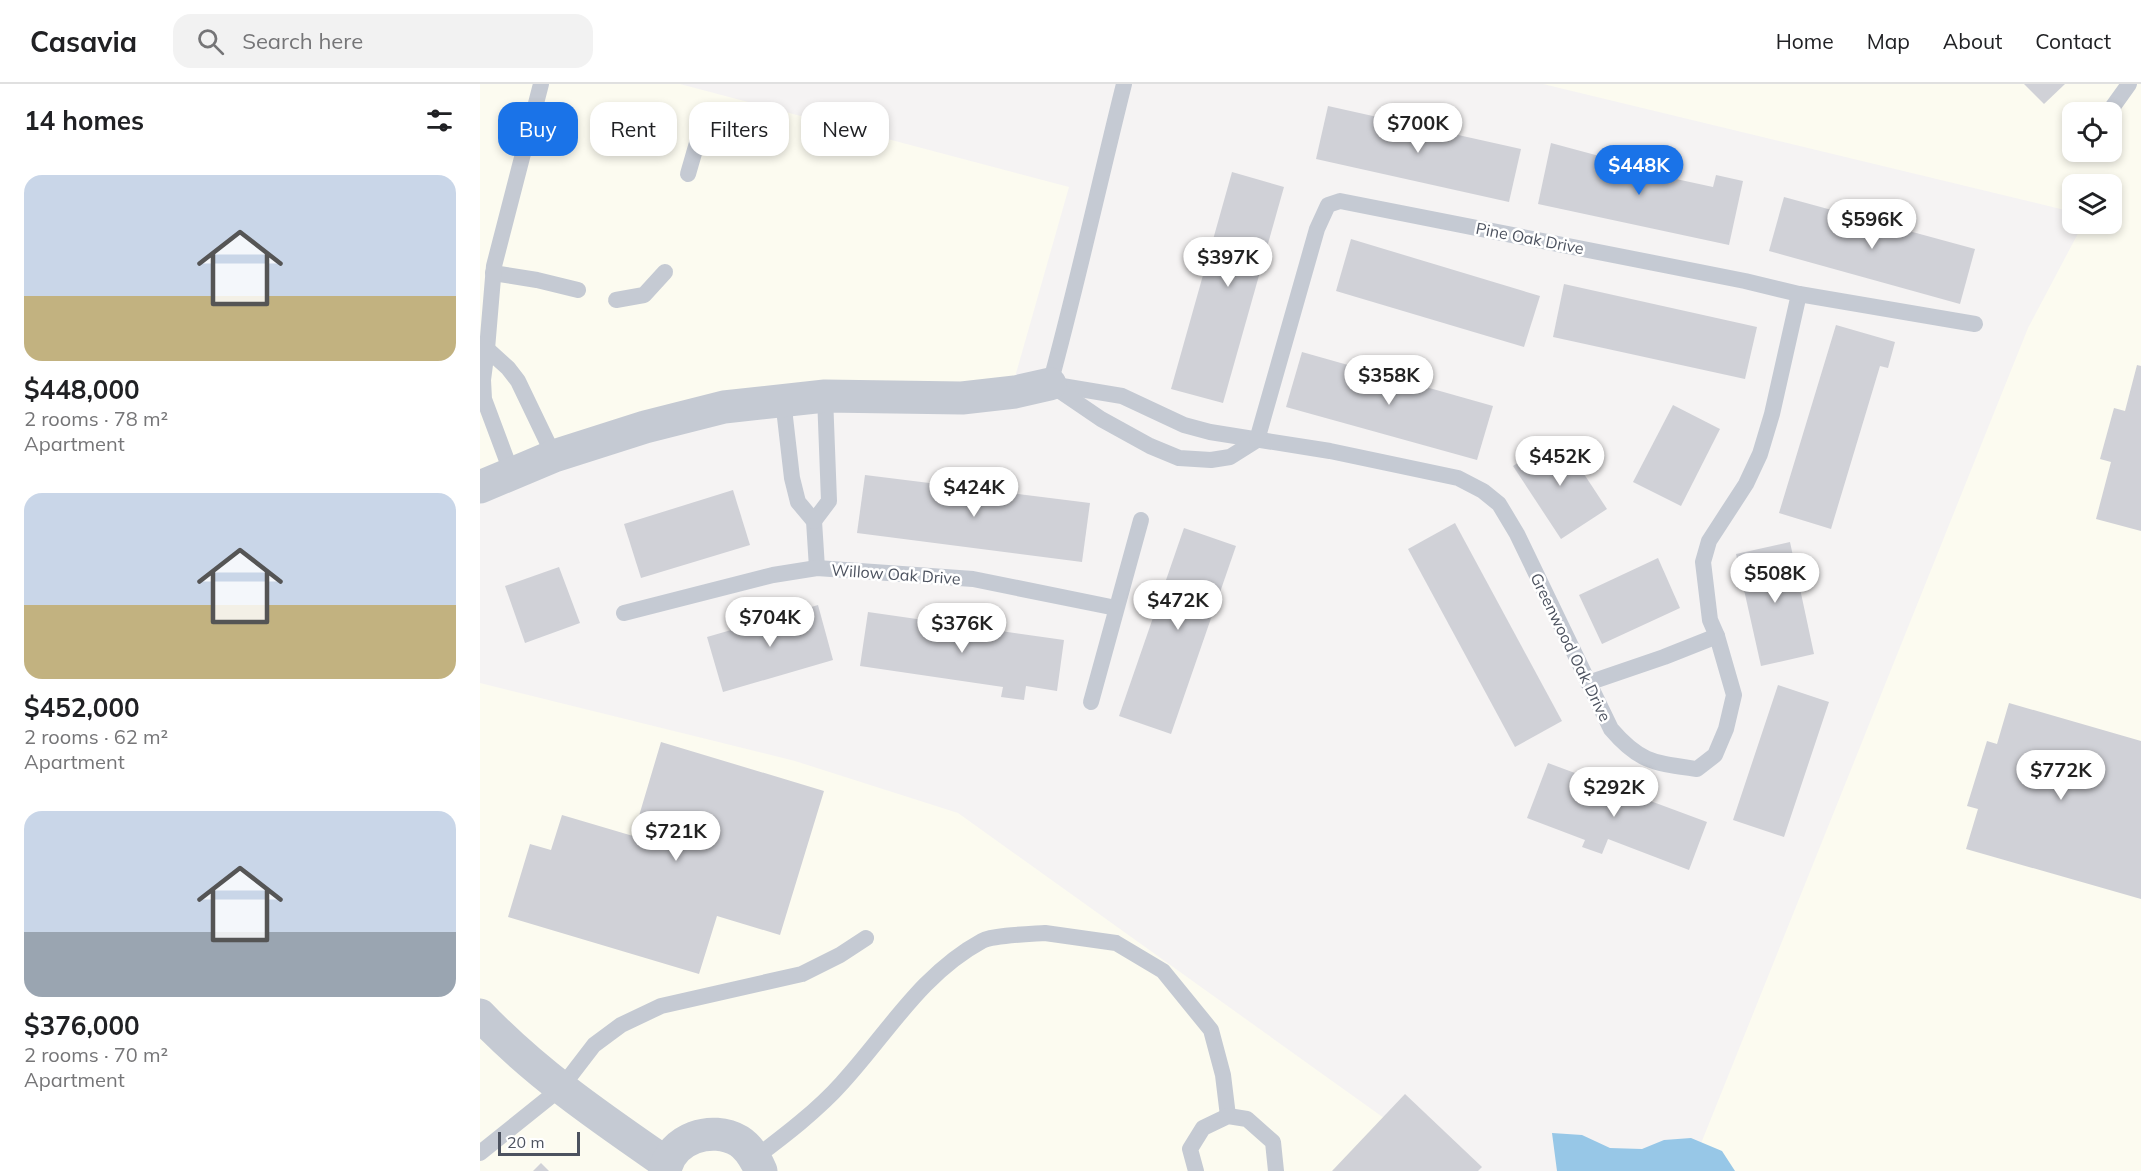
<!DOCTYPE html>
<meta charset="utf-8">
<style>
:root{--surface:#fff;--page:#f2f2f2;--text:#202124;--muted:#757577;--line:#e0e0e0;--accent:#1a73e8}
body{margin:0;font-family:Mulish,sans-serif;background:var(--page);color:var(--text);height:100vh;display:flex;flex-direction:column;font-size:22px;white-space:nowrap}
*{box-sizing:border-box;margin:0}
p{font-size:20px;color:var(--muted)}
.icon{flex:none;width:33px;height:33px;fill:none;stroke:currentColor;stroke-width:2;stroke-linecap:round;stroke-linejoin:round}
.map{position:relative;flex:1;overflow:hidden}
.panel{display:flex;flex-direction:column;background:var(--surface);width:480px}
.panel>*{flex:none}
.guide{position:absolute;left:18px;top:18px;width:570px;height:54px;display:flex;gap:12px}
.buttons{position:absolute;left:1582px;top:18px;display:grid;gap:12px}
.buttons a{display:grid;place-items:center;width:60px;height:60px;border-radius:12px;background:var(--surface);box-shadow:0 3px 9px #0003;font-size:30px}
.scale{position:absolute;left:18px;bottom:15px;width:82px;box-sizing:border-box;padding-left:6px;border:3px solid #4c525f;border-top:0;font-size:16px;line-height:21px;white-space:nowrap;color:#4c525f;-webkit-text-stroke:4px #fff;paint-order:stroke}
.price{position:absolute;translate:-50% -51px;padding:0 14px;border-radius:21px;background:#fff;color:#222;font-size:20px;line-height:39px;filter:drop-shadow(0 2px 3px #0008)}
.price::after{content:'';position:absolute;left:50%;top:36px;width:18px;height:14px;margin-left:-9px;background:inherit;clip-path:polygon(0 0,100% 0,50% 100%)}
.price.on{background:var(--accent);color:#fff}
ul{padding:0;list-style:none}
li{display:grid;align-content:center;gap:12px;height:318px;padding:0 24px}
li span{display:grid;place-items:center;height:186px;border-radius:18px;color:#555}
li>.icon{margin-inline-start:auto}
span .icon{width:108px;height:108px;fill:#fffc;stroke-width:1}
li b{font-size:26px}
h2{display:flex;justify-content:space-between;align-items:center;height:72px;padding:0 24px;font-size:26px}
.chip{padding:0 21px;border-radius:18px;background:var(--surface);box-shadow:0 3px 9px #0003;font-size:21px;line-height:54px}
.chip.on{background:var(--accent);color:#fff}
header{display:flex;align-items:center;gap:36px;box-sizing:border-box;height:84px;padding:0 30px;background:var(--surface);border-bottom:2px solid var(--line)}
header strong{font-size:28px}
nav{display:flex;gap:33px;margin-inline-start:auto;font-size:21px}
.search{width:420px;height:54px;background:var(--page);display:flex;align-items:center;gap:15px;box-sizing:border-box;padding:0 21px;border-radius:18px;color:var(--muted);font-size:22px}
main{display:flex;flex:1;min-height:0}
.map>svg:first-child{display:block}
.commercial{fill:#fcfbf0;fill-rule:evenodd}
.water{fill:#97c7e7}
.building{fill:#d0d1d7}
.lines{fill:none;stroke-linecap:round;stroke-linejoin:round}
.service{stroke:#c5cad3;stroke-width:16}
.minor{stroke:#c5cad3;stroke-width:33}
.labels{text-anchor:middle;stroke-width:5;stroke-linejoin:round;paint-order:stroke}
.street-label{font-size:16px;fill:#4c525f;stroke:#fff}
</style>
<header>
<strong>Casavia</strong>
<div class="search"><svg class="icon" aria-label="search" viewBox="0 0 24 24"><circle cx="10" cy="10" r="6"/><path d="M15 15l6 6"/></svg>Search here</div>
<nav><a>Home</a><a>Map</a><a>About</a><a>Contact</a></nav>
</header>
<main>
<section class="panel">
<h2>14 homes<svg class="icon" aria-label="filters" viewBox="0 0 24 24"><path d="M4 7h16M4 17h16"/><circle cx="9" cy="7" r="2"/><circle cx="15" cy="17" r="2"/></svg></h2>
<ul>
<li><span style="background:linear-gradient(#c9d6e8 65%,#c2b280 0)"><svg class="icon" aria-label="home" viewBox="0 0 24 24"><path d="M3 11l9-7 9 7M6 9v11h12V9"/></svg></span><div><b>$448,000</b><p>2 rooms · 78 m²</p><p>Apartment</p></div></li>
<li><span style="background:linear-gradient(#c9d6e8 60%,#c2b280 0)"><svg class="icon" aria-label="home" viewBox="0 0 24 24"><path d="M3 11l9-7 9 7M6 9v11h12V9"/></svg></span><div><b>$452,000</b><p>2 rooms · 62 m²</p><p>Apartment</p></div></li>
<li><span style="background:linear-gradient(#c9d6e8 65%,#9aa5b1 0)"><svg class="icon" aria-label="home" viewBox="0 0 24 24"><path d="M3 11l9-7 9 7M6 9v11h12V9"/></svg></span><div><b>$376,000</b><p>2 rooms · 70 m²</p><p>Apartment</p></div></li>
</ul>
</section>
<div class="map">
<svg width="1661" height="1087" viewBox="0 0 1661 1087">
<rect width="100%" height="100%" fill="#f5f3f3"/>
<!-- commercial -->
<g class="commercial">
<path d="M0,0H200L589,103L529,314L246,319L0,416Z"/>
<path d="M1063,0H1661V1087H1210L1548,244L1603,140H1632V100H1593V128ZM1593,28H1632V68H1593Z"/>
<path d="M0,599L315,677L478,729L978,1087H0Z"/>
</g>
<!-- water -->
<path class="water" d="M1072,1049L1102,1051L1130,1064L1162,1065L1184,1056L1211,1054L1242,1067L1255,1087H1077Z"/>
<!-- building -->
<g class="building">
<path d="M1544,0H1585L1564,20Z"/>
<path d="M848,22L1041,65L1029,118L836,75Z"/>
<path d="M1071,59L1123,73L1122,79L1233,103L1236,91L1263,97L1249,161L1058,120Z"/>
<path d="M752,88L804,103L743,319L691,305Z"/>
<path d="M1304,113L1495,165L1480,220L1289,167Z"/>
<path d="M871,155L1060,212L1044,263L856,207Z"/>
<path d="M1084,200L1277,243L1265,295L1073,253Z"/>
<path d="M1356,241L1415,258L1408,284L1400,282L1351,445L1299,429Z"/>
<path d="M822,268L1013,322L997,376L806,323Z"/>
<path d="M1657,281L1661,282V447L1616,435L1631,378L1620,375L1634,324L1645,327Z"/>
<path d="M1193,321L1240,345L1201,422L1153,398Z"/>
<path d="M1079,352L1127,425L1081,455L1033,382Z"/>
<path d="M385,391L610,419L602,478L377,449Z"/>
<path d="M253,406L270,461L161,494L144,440Z"/>
<path d="M975,439L1082,637L1035,663L928,465Z"/>
<path d="M704,444L756,462L691,650L639,632Z"/>
<path d="M1310,458L1334,570L1281,582L1256,470Z"/>
<path d="M1178,474L1200,524L1122,560L1099,511Z"/>
<path d="M79,483L100,539L45,559L25,502Z"/>
<path d="M338,521L353,576L243,608L227,553Z"/>
<path d="M388,528L584,556L577,607L546,602L544,616L521,613L523,603L380,582Z"/>
<path d="M1298,601L1349,618L1304,753L1253,736Z"/>
<path d="M1529,619L1661,657V815L1486,765L1498,725L1487,722L1507,657L1517,660Z"/>
<path d="M181,658L344,707L300,851L237,832L219,890L28,833L50,760L71,766L82,731L153,752Z"/>
<path d="M1068,679L1227,738L1209,786L1128,755L1122,770L1102,763L1105,756L1047,734Z"/>
<path d="M925,1010L1002,1083L998,1087H852Z"/>
<path d="M61,1079L69,1087H53Z"/>
</g>
<g class="lines">
<!-- service -->
<g class="service">
<path d="M1629,28L1649,0"/>
<path d="M208,90L221,45"/>
<path d="M13,189L57,196L98,206"/>
<path d="M136,216L164,211L185,188"/>
<path d="M7,265L14,182L61,0"/>
<path d="M570,300L642,312L704,341L730,348L850,367L978,394L1003,407L1019,420L1037,450L1131,645C1160,679 1175,679 1217,685L1235,671L1246,645L1254,611L1237,552L1230,536L1223,478L1229,457L1266,400L1280,370L1292,330L1319,210"/>
<path d="M570,300C597,201 619,100 644,0"/>
<path d="M574,303L621,335L670,362L699,374L731,376L750,373L777,356"/>
<path d="M303,316L312,394L318,418L334,437L337,484"/>
<path d="M777,356L837,145L848,121L860,117L1265,197L1319,210L1495,240"/>
<path d="M32,390L4,315L3,296L7,265L28,284L38,297L74,372"/>
<path d="M334,437L349,417L345,312"/>
<path d="M144,529L293,491L337,484L493,495L636,524"/>
<path d="M1108,599L1184,573L1237,552"/>
<path d="M611,618L661,436"/>
<path d="M0,1069L81,1004L114,961L141,941L181,922L322,890L360,871L386,854"/>
<path d="M276,1073C304,1052 338,1026 362,999C407,950 441,890 502,857C513,851 551,850 565,849L636,859L683,887L731,946L743,991L748,1032"/>
<path d="M716,1087L710,1065L723,1044L748,1032L767,1035L793,1058L796,1087"/>
</g>
<!-- minor -->
<g class="minor">
<path d="M0,403L74,372L165,343L244,323L345,312L482,314L535,308L570,300"/>
<path d="M0,931C55,989 121,1034 186,1079"/>
<path d="M185,1087C191,1054 232,1041 259,1057C270,1064 276,1076 281,1087"/>
</g>
</g>
<g class="labels">
<!-- street labels -->
<g class="street-label">
<text transform="translate(1050 154) rotate(11)" y="6">Pine Oak Drive</text>
<text transform="translate(416 490) rotate(4)" y="6">Willow Oak Drive</text>
<text transform="translate(1091 563) rotate(64)" y="6">Greenwood Oak Drive</text>
</g>
</g>
</svg>
<div class="buttons">
<a><svg class="icon" aria-label="locate" viewBox="0 0 24 24"><circle cx="12" cy="12" r="6"/><path d="M12 2v4M12 18v4M2 12h4M18 12h4"/></svg></a>
<a><svg class="icon" aria-label="layers" viewBox="0 0 24 24"><path d="M12 4l9 5-9 5-9-5zM3 14l9 5 9-5"/></svg></a>
</div>
<div class="scale">20 m</div>
<b class="price" style="left:938px;top:70px">$700K</b>
<b class="price on" style="left:1159px;top:112px">$448K</b>
<b class="price" style="left:1392px;top:166px">$596K</b>
<b class="price" style="left:748px;top:204px">$397K</b>
<b class="price" style="left:909px;top:322px">$358K</b>
<b class="price" style="left:1080px;top:403px">$452K</b>
<b class="price" style="left:494px;top:434px">$424K</b>
<b class="price" style="left:1295px;top:520px">$508K</b>
<b class="price" style="left:698px;top:547px">$472K</b>
<b class="price" style="left:290px;top:564px">$704K</b>
<b class="price" style="left:482px;top:570px">$376K</b>
<b class="price" style="left:1581px;top:717px">$772K</b>
<b class="price" style="left:1134px;top:734px">$292K</b>
<b class="price" style="left:196px;top:778px">$721K</b>
<div class="guide">
<a class="chip on">Buy</a>
<a class="chip">Rent</a>
<a class="chip">Filters</a>
<a class="chip">New</a>
</div>
</div>
</main>
